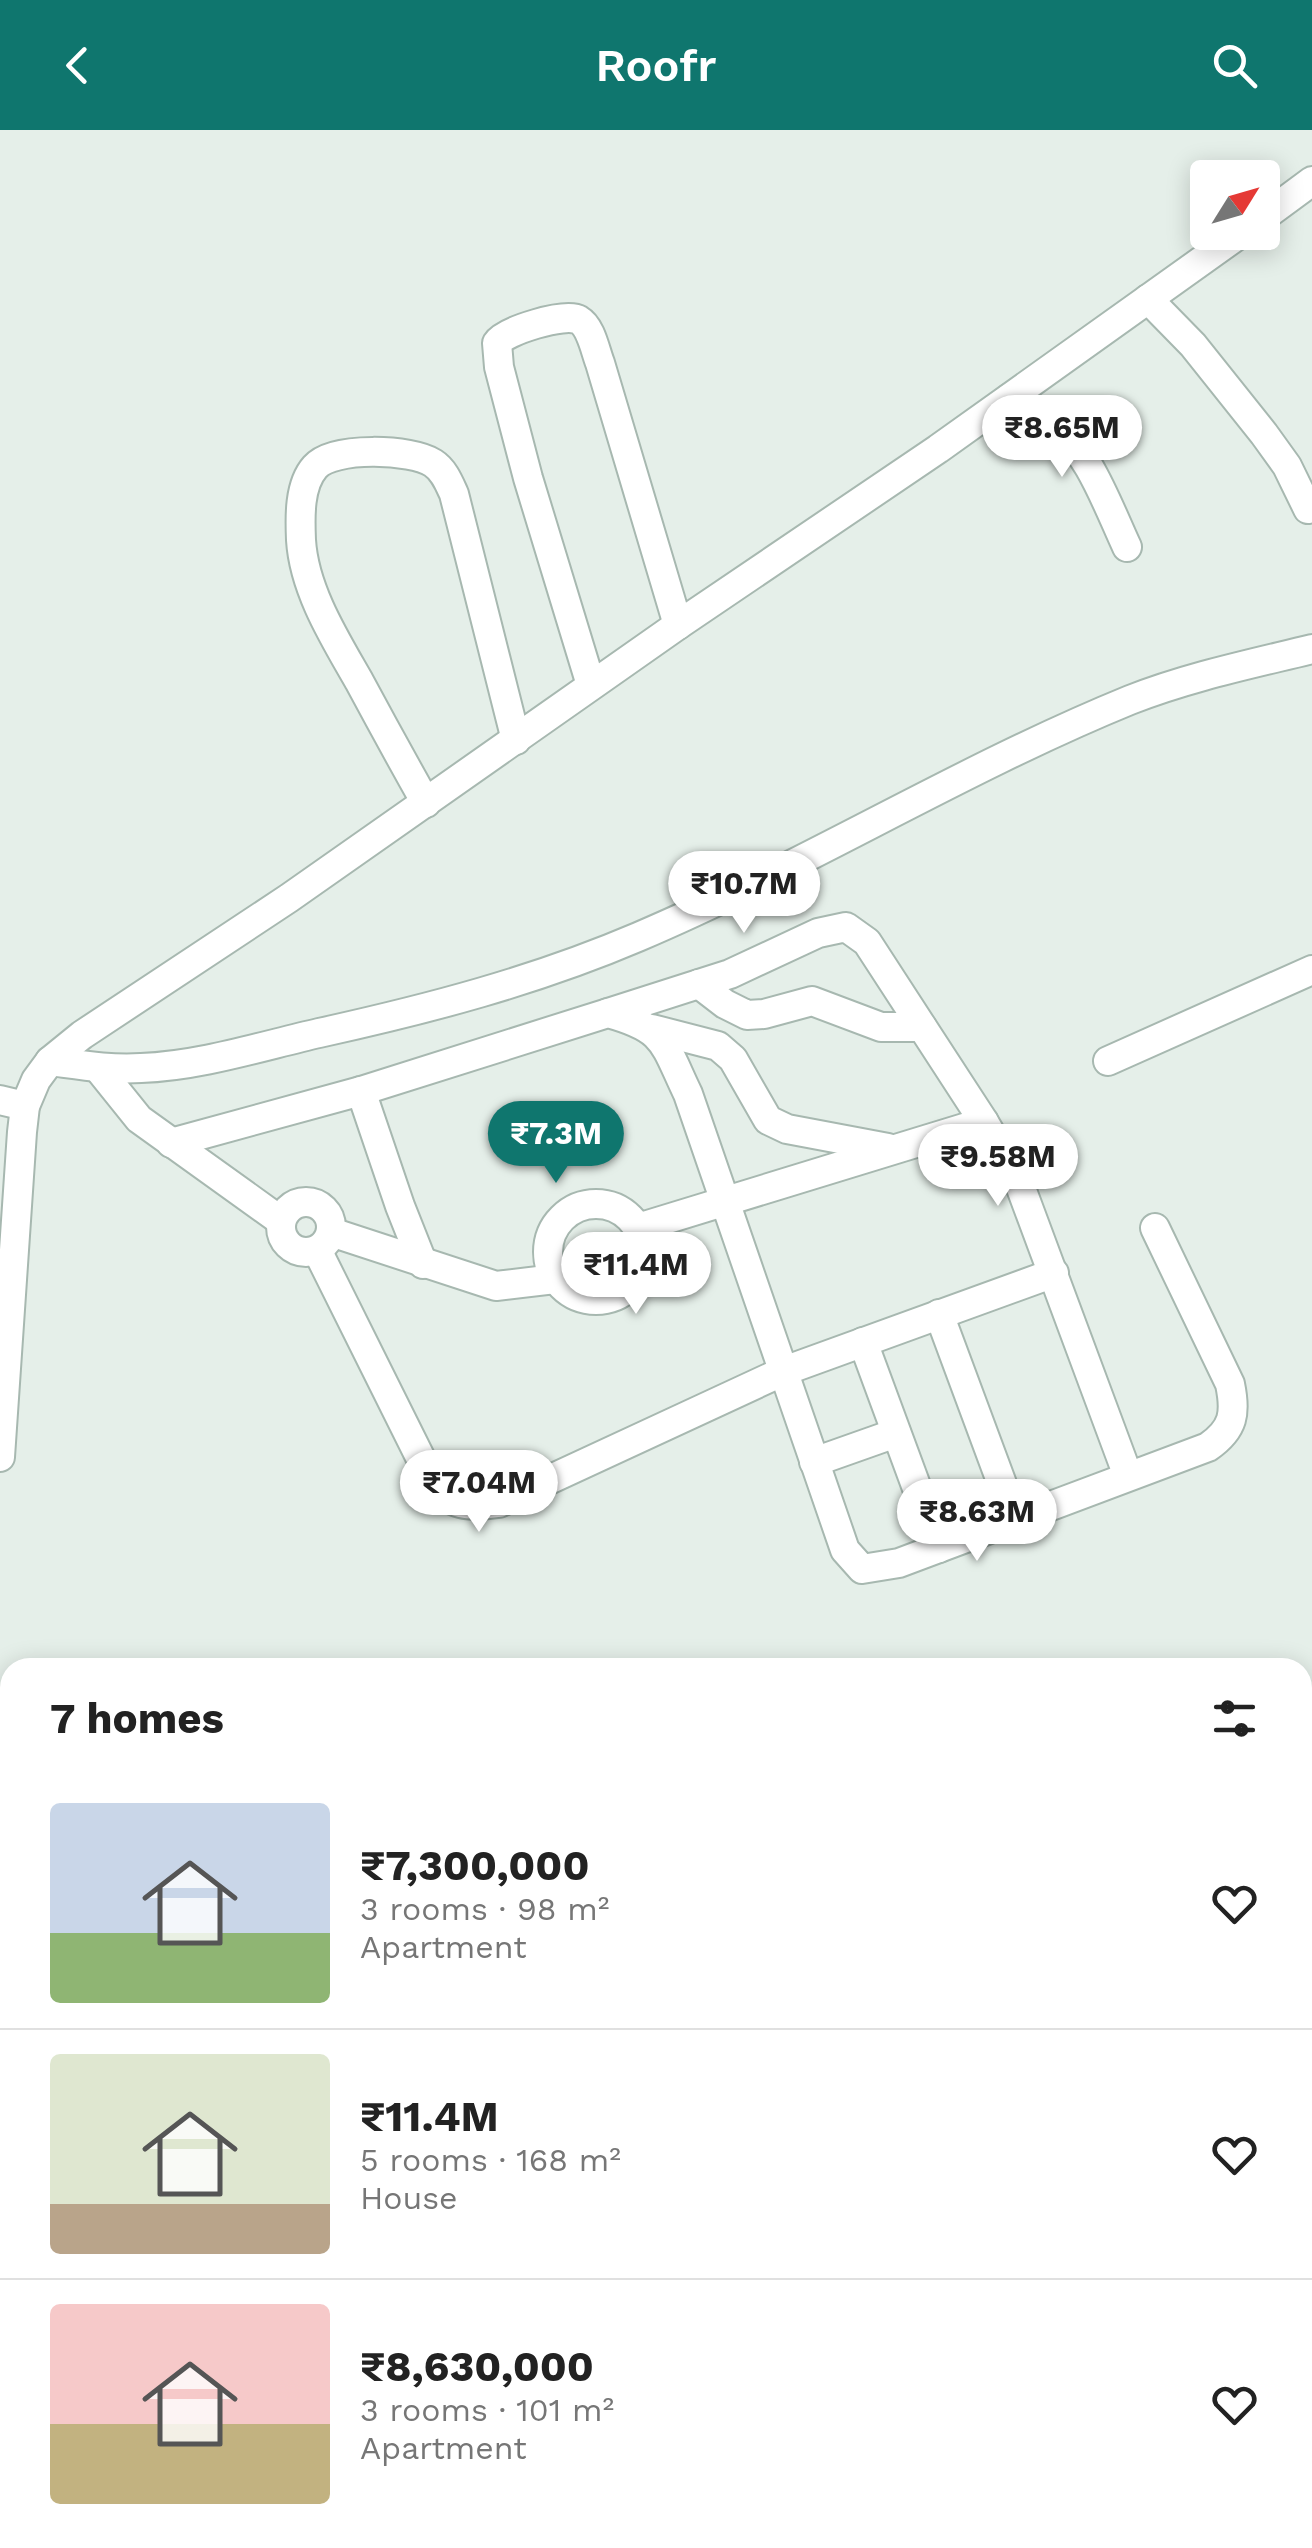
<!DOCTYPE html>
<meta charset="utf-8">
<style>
:root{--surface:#fff;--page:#f2f2f2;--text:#222;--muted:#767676;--line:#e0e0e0;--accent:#0f766e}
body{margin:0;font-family:"Work Sans",sans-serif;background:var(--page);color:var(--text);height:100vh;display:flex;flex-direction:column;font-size:38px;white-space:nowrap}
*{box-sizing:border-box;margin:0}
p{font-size:32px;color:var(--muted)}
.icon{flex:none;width:55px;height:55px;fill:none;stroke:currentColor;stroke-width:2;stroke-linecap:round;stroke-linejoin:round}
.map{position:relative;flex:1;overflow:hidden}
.side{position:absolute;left:0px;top:1528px;width:1312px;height:892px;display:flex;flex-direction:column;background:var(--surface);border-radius:30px 30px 0 0;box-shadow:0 5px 25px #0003}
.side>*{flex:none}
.needle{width:65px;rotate:53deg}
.buttons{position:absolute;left:1190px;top:30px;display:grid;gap:20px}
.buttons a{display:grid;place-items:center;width:90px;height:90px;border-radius:10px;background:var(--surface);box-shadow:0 5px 25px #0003;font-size:50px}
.price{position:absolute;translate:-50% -85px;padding:0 22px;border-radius:35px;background:#fff;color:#222;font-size:32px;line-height:65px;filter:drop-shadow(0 2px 5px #0008)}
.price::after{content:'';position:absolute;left:50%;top:60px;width:30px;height:22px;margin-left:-15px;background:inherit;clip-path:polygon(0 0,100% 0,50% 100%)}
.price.current{background:var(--accent);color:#fff}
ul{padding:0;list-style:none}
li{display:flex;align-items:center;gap:30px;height:250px;padding:0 50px}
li+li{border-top:2px solid var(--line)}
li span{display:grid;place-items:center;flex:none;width:280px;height:200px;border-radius:10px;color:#555}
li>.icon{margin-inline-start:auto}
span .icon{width:120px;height:120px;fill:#fffc;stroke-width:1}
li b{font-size:42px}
h2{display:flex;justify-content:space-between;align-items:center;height:120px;padding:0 50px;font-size:42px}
header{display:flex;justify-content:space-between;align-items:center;height:130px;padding:0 50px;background:var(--accent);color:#fff;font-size:45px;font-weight:600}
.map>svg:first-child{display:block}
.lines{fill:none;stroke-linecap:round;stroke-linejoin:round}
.minor-casing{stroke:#a7b8b0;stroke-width:32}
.minor{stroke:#fff;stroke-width:28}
</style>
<header><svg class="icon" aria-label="back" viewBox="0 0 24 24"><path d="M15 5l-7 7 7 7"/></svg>Roofr<svg class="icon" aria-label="search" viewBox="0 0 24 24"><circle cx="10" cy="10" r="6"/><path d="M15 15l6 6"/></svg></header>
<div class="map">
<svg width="1312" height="2418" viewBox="0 0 1312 2418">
<rect width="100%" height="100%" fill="#e5efe9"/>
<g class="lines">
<defs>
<g id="minor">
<path d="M1262,88L1312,51"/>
<path d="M1148,169L1193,215L1264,304L1287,336L1308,379"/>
<path d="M1010,268C1024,275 1039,281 1051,291C1089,321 1107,374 1127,417"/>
<path d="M591,555L528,348L499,237L497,213C504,201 566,182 579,190C591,197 595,220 600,233L678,495"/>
<path d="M426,673C403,632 381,592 359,551C335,509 304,460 301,410C300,387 299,355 315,337C333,316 412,319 433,333C444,340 449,353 454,364L516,610"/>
<path d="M699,854L725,874L747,885L764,884L812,871L881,897H922"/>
<path d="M608,883L730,844L818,803L846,797L867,812L984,992L1018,1050L1128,1346"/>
<path d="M652,899L718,916L733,929L768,990L787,999L888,1018"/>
<path d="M50,931C81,935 110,940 141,938C200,936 262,916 319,903C428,879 535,851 638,807C805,736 961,639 1130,570C1188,547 1251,534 1312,519"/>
<path d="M1108,931L1312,840"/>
<path d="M98,938L139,989L281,1091"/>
<path d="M361,961L400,1076L423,1134"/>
<path d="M0,970L25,976"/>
<path d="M171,1013L361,961L608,883C666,899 663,912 688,964L845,1420L862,1439L899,1433L1208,1317C1234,1299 1236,1283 1230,1254L1155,1098"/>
<circle cx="306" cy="1097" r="25"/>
<circle cx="596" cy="1122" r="48"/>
<path d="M638,1098L984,992"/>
<path d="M331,1102L496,1156L555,1149"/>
<path d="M317,1120L432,1351C449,1377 470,1377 499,1373L784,1241L1054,1143"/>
<path d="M939,1184L1015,1389"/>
<path d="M863,1212L939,1418"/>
<path d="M0,1327L22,1002L25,976L36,950L50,931L82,905L289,768L678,495L938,319L1242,102"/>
<path d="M814,1332L896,1303"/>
<path d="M1302,1760L1312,1774"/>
<path d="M0,1956L10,1953"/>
<path d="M1302,2240L1312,2234"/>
<path d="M795,2410L802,2418"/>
<path d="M1177,2410L1181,2418"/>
<path d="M612,2418L620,2410"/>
<path d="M770,2418L779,2410"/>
</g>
</defs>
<!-- minor casing -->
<use href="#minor" class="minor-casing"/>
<!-- minor -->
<use href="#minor" class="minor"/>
</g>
</svg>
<div class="buttons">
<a><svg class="needle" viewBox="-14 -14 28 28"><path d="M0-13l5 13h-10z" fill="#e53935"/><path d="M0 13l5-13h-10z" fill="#767676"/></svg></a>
</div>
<b class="price" style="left:1062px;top:350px">₹8.65M</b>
<b class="price" style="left:744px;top:806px">₹10.7M</b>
<b class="price current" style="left:556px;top:1056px">₹7.3M</b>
<b class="price" style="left:998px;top:1079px">₹9.58M</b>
<b class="price" style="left:636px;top:1187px">₹11.4M</b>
<b class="price" style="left:479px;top:1405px">₹7.04M</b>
<b class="price" style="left:977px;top:1434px">₹8.63M</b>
<section class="side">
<h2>7 homes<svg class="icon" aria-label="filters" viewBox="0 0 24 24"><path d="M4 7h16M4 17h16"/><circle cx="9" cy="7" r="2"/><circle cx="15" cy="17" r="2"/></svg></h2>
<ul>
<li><span style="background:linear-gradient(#c9d6e8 65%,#8fb573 0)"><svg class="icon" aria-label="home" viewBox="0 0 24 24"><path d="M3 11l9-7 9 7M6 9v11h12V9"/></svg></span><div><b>₹7,300,000</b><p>3 rooms · 98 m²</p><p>Apartment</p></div><svg class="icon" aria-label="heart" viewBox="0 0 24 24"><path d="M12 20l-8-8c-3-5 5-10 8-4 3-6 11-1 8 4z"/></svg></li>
<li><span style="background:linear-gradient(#dfe7d0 75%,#b9a48a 0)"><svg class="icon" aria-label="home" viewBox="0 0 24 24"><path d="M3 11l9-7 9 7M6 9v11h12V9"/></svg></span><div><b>₹11.4M</b><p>5 rooms · 168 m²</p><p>House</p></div><svg class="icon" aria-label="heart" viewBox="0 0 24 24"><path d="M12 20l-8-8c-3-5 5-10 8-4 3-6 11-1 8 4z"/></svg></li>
<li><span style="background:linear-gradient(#f6c9c9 60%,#c2b280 0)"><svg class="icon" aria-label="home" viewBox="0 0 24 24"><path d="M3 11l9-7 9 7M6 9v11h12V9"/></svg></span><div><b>₹8,630,000</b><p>3 rooms · 101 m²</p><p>Apartment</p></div><svg class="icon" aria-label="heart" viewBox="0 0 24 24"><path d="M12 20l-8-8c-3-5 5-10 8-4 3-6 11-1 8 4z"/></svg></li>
</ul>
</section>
</div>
